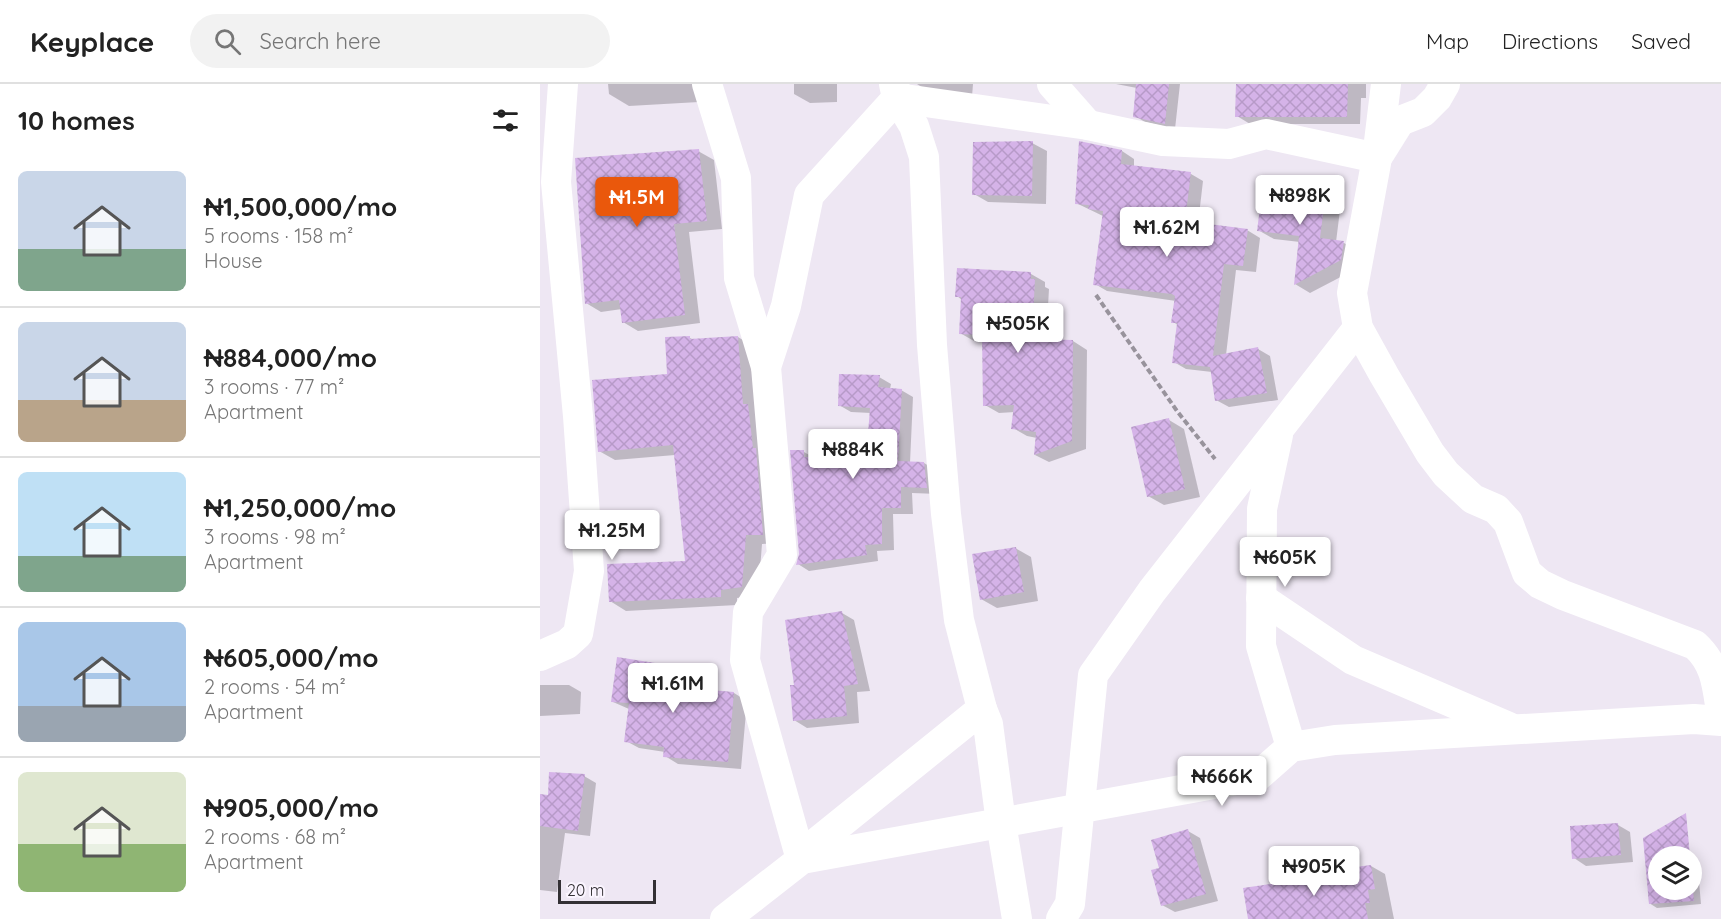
<!DOCTYPE html>
<meta charset="utf-8">
<style>
:root{--surface:#fff;--page:#f2f2f2;--text:#222;--muted:#767676;--line:#e0e0e0;--accent:#ea580c}
body{margin:0;font-family:Quicksand,sans-serif;background:var(--page);color:var(--text);height:100vh;display:flex;flex-direction:column;font-size:22px;white-space:nowrap}
*{box-sizing:border-box;margin:0}
p{font-size:20px;color:var(--muted)}
.icon{flex:none;width:33px;height:33px;fill:none;stroke:currentColor;stroke-width:2;stroke-linecap:round;stroke-linejoin:round}
.map{position:relative;flex:1;overflow:hidden}
.panel{display:flex;flex-direction:column;background:var(--surface);width:540px}
.panel>*{flex:none}
.tools{position:absolute;left:1108px;top:762px;display:grid;gap:12px}
.tools a{display:grid;place-items:center;width:54px;height:54px;border-radius:50%;background:var(--surface);box-shadow:0 3px 15px #0003;font-size:30px}
.scale{position:absolute;left:18px;bottom:15px;width:98px;box-sizing:border-box;padding-left:6px;border:3px solid #333034;border-top:0;font-size:16px;line-height:21px;white-space:nowrap;color:#333034;-webkit-text-stroke:4px #fbf5ff;paint-order:stroke}
.price{position:absolute;translate:-50% -51px;padding:0 14px;border-radius:6px;background:#fff;color:#222;font-size:20px;line-height:39px;filter:drop-shadow(0 2px 3px #0008)}
.price::after{content:'';position:absolute;left:50%;top:36px;width:18px;height:14px;margin-left:-9px;background:inherit;clip-path:polygon(0 0,100% 0,50% 100%)}
.price.on{background:var(--accent);color:#fff}
ul{padding:0;list-style:none}
li{display:flex;align-items:center;gap:18px;height:150px;padding:0 18px}
li+li{border-top:2px solid var(--line)}
li span{display:grid;place-items:center;flex:none;width:168px;height:120px;border-radius:9px;color:#555}
li>.icon{margin-inline-start:auto}
span .icon{width:72px;height:72px;fill:#fffc;stroke-width:1}
li b{font-size:26px}
h2{display:flex;justify-content:space-between;align-items:center;height:72px;padding:0 18px;font-size:26px}
header{display:flex;align-items:center;gap:36px;box-sizing:border-box;height:84px;padding:0 30px;background:var(--surface);border-bottom:2px solid var(--line)}
header strong{font-size:28px}
nav{display:flex;gap:33px;margin-inline-start:auto;font-size:21px}
.search{width:420px;height:54px;background:var(--page);display:flex;align-items:center;gap:15px;box-sizing:border-box;padding:0 21px;border-radius:33px;color:var(--muted);font-size:22px}
main{display:flex;flex:1;min-height:0}
.map>svg:first-child{display:block}
.shadow{fill:#0003}
.building{fill:url(#building-cross-hatch)}
.lines{fill:none;stroke-linecap:round;stroke-linejoin:round}
.path{stroke:#98939c;stroke-width:4;stroke-dasharray:6 3;stroke-linecap:butt}
.street{stroke:#fff;stroke-width:30}
</style>
<header>
<strong>Keyplace</strong>
<div class="search"><svg class="icon" aria-label="search" viewBox="0 0 24 24"><circle cx="10" cy="10" r="6"/><path d="M15 15l6 6"/></svg>Search here</div>
<nav><a>Map</a><a>Directions</a><a>Saved</a></nav>
</header>
<main>
<section class="panel">
<h2>10 homes<svg class="icon" aria-label="filters" viewBox="0 0 24 24"><path d="M4 7h16M4 17h16"/><circle cx="9" cy="7" r="2"/><circle cx="15" cy="17" r="2"/></svg></h2>
<ul>
<li><span style="background:linear-gradient(#c9d6e8 65%,#7fa58c 0)"><svg class="icon" aria-label="home" viewBox="0 0 24 24"><path d="M3 11l9-7 9 7M6 9v11h12V9"/></svg></span><div><b>₦1,500,000/mo</b><p>5 rooms · 158 m²</p><p>House</p></div></li>
<li><span style="background:linear-gradient(#c9d6e8 65%,#b9a48a 0)"><svg class="icon" aria-label="home" viewBox="0 0 24 24"><path d="M3 11l9-7 9 7M6 9v11h12V9"/></svg></span><div><b>₦884,000/mo</b><p>3 rooms · 77 m²</p><p>Apartment</p></div></li>
<li><span style="background:linear-gradient(#bfe0f5 70%,#7fa58c 0)"><svg class="icon" aria-label="home" viewBox="0 0 24 24"><path d="M3 11l9-7 9 7M6 9v11h12V9"/></svg></span><div><b>₦1,250,000/mo</b><p>3 rooms · 98 m²</p><p>Apartment</p></div></li>
<li><span style="background:linear-gradient(#a9c7e8 70%,#9aa5b1 0)"><svg class="icon" aria-label="home" viewBox="0 0 24 24"><path d="M3 11l9-7 9 7M6 9v11h12V9"/></svg></span><div><b>₦605,000/mo</b><p>2 rooms · 54 m²</p><p>Apartment</p></div></li>
<li><span style="background:linear-gradient(#dfe7d0 60%,#8fb573 0)"><svg class="icon" aria-label="home" viewBox="0 0 24 24"><path d="M3 11l9-7 9 7M6 9v11h12V9"/></svg></span><div><b>₦905,000/mo</b><p>2 rooms · 68 m²</p><p>Apartment</p></div></li>
</ul>
</section>
<div class="map">
<svg width="1181" height="835" viewBox="0 0 1181 835">
<defs>
<pattern id="building-cross-hatch" width="8" height="8" patternUnits="userSpaceOnUse" patternTransform="scale(1.5)"><rect width="8" height="8" fill="#d5b3e8"/><path d="M0 0l8 8M0 8l8-8" fill="none" stroke="#b79ac8"/></pattern>
</defs>
<rect width="100%" height="100%" fill="#eee7f3"/>
<!-- shadow -->
<g class="shadow">
<path d="M68,0H158L159,18L89,22L69,10Z"/>
<path d="M254,0H297V18L270,19L254,10Z"/>
<path d="M377,0H433L432,13L388,7Z"/>
<path d="M576,0H640L635,45L605,38L595,32L597,4Z"/>
<path d="M697,0H826V14H821L820,40H710L697,32Z"/>
<path d="M492,59L507,67L506,120L448,118L434,110Z"/>
<path d="M158,67L174,76L182,145L149,148L160,239L98,247L83,238L82,225L61,228L46,219Z"/>
<path d="M582,67L594,75V83L651,90L663,97L658,140L707,146L720,154L716,188L696,186L686,271L718,265L730,272L738,316L689,323L676,316L672,288L646,285L634,278L638,241L633,238L636,217L567,207L555,200L563,132L536,119Z"/>
<path d="M785,109L801,118L796,158L804,159L819,168L816,185L770,209L755,200L760,158L734,155L718,146Z"/>
<path d="M491,190L505,198V203L509,205L506,257H533L547,266L546,365L509,378L495,371L497,354L487,352L473,344L475,328L459,329L445,321L444,257H434L420,249L422,216L417,212Z"/>
<path d="M198,253L214,263L239,459L222,460L218,511L197,514V521L86,527L70,517L146,478L135,371L75,376L59,367L129,291L150,254L154,256Z"/>
<path d="M339,293L351,300L350,305L361,306L373,313L370,379H384L396,386L398,410L372,409L373,430H353L354,466L337,467L338,477L269,487L258,480L261,470L264,368L276,375L328,377L331,329L311,328L299,321Z"/>
<path d="M629,336L644,345L660,413L624,421L608,412Z"/>
<path d="M475,464L491,473L498,517L457,524L441,515Z"/>
<path d="M302,529L314,536L330,607L317,608L319,639L267,644L254,636L256,602Z"/>
<path d="M114,580L128,588L125,604L194,609L207,617L201,685L138,680L125,672V668L99,664L86,657L89,625L73,618Z"/>
<path d="M0,601H29L41,608L40,630L0,632Z"/>
<path d="M44,692L56,699L50,752L25,749L17,808L0,806V712L9,713Z"/>
<path d="M1078,741L1090,748L1093,778L1046,782L1034,774Z"/>
<path d="M648,747L660,754L678,817L635,828L622,821L621,785Z"/>
<path d="M1130,749L1143,772H1119V806H1152V782L1158,786L1161,820L1117,824L1109,819L1105,755Z"/>
<path d="M831,782L845,790L854,835H709L795,792Z"/>
</g>
<!-- building -->
<g class="building">
<path d="M596,0H629L625,40L593,33Z"/>
<path d="M696,0H808L807,33H695Z"/>
<path d="M493,57L492,112L432,111L433,58Z"/>
<path d="M539,57L582,66L581,80L651,88L645,137L708,145L703,182L684,180L673,272L718,263L727,309L675,317L670,283L632,279L637,239H631L635,212L632,210L553,201L563,127L548,125L549,121L535,120Z"/>
<path d="M159,65L167,137L134,140L145,231L82,239L79,216L45,220L35,74Z"/>
<path d="M723,100L786,107L780,154L804,157L801,176L754,201L759,152L717,147Z"/>
<path d="M417,184L491,188V195H495L492,255L533,256L532,357L494,371L496,348L471,345L474,321L443,322L442,251L419,250L421,213H415Z"/>
<path d="M150,252V255L198,252L203,320H208L213,364H216L223,451H206L202,503L181,506V513L69,518L67,480L145,477L133,361L58,368L52,296L127,290L125,253Z"/>
<path d="M299,290L340,291L338,303L362,305L358,377L384,378L387,404L361,403V424H342V460L325,461L327,471L256,481L259,470L250,366H264V373L326,376L330,324L298,322Z"/>
<path d="M629,334L645,405L607,413L591,343Z"/>
<path d="M476,463L484,508L440,516L432,470Z"/>
<path d="M302,527L318,600L304,602L307,632L253,637L250,601H254L245,536Z"/>
<path d="M77,573L115,579L112,601L194,608L188,678L123,673L124,663L84,658L89,619L71,618Z"/>
<path d="M9,688L45,690L38,747L0,742V710L8,711Z"/>
<path d="M1146,729L1150,772H1119V806H1152V796L1154,817L1109,820L1103,754Z"/>
<path d="M1078,739L1081,771L1032,775L1030,742Z"/>
<path d="M648,745L666,810L621,822L611,786L619,784L611,756Z"/>
<path d="M831,781L835,805L828,806L830,819H825L828,835H708L703,804L793,791L792,786Z"/>
</g>
<g class="lines">
<!-- path -->
<path class="path" d="M556,211L637,327L675,375"/>
<!-- street -->
<g class="street">
<path d="M167,0L196,94L199,194L226,283L242,471L208,528L205,576L260,772L442,625L448,640L461,739L477,835"/>
<path d="M354,0L357,14L374,42L384,73L392,261L406,430L419,536L442,625"/>
<path d="M512,0L548,41"/>
<path d="M846,0L837,74L812,209L818,244L844,291L890,369L906,390L933,415L956,425L968,438L987,489L1000,500L1023,511L1155,561C1176,580 1177,602 1181,628"/>
<path d="M357,14L548,41L623,57L689,60L726,50L837,74"/>
<path d="M840,69L860,37L883,28L897,14L905,0"/>
<path d="M226,283L246,222L269,111L357,14"/>
<path d="M738,351L722,425L721,562L751,663"/>
<path d="M721,514L813,576L969,643"/>
<path d="M0,572L27,560L38,550L49,487L38,332L16,98L23,0"/>
<path d="M185,835L262,775L718,692L751,663L795,656L1154,635L1181,637"/>
<path d="M521,835L530,820L553,591L612,507L818,244"/>
</g>
</g>
</svg>
<div class="tools">
<a><svg class="icon" aria-label="layers" viewBox="0 0 24 24"><path d="M12 4l9 5-9 5-9-5zM3 14l9 5 9-5"/></svg></a>
</div>
<div class="scale">20 m</div>
<b class="price" style="left:760px;top:142px">₦898K</b>
<b class="price on" style="left:97px;top:144px">₦1.5M</b>
<b class="price" style="left:627px;top:174px">₦1.62M</b>
<b class="price" style="left:478px;top:270px">₦505K</b>
<b class="price" style="left:313px;top:396px">₦884K</b>
<b class="price" style="left:72px;top:477px">₦1.25M</b>
<b class="price" style="left:745px;top:504px">₦605K</b>
<b class="price" style="left:133px;top:630px">₦1.61M</b>
<b class="price" style="left:682px;top:723px">₦666K</b>
<b class="price" style="left:774px;top:813px">₦905K</b>
</div>
</main>
